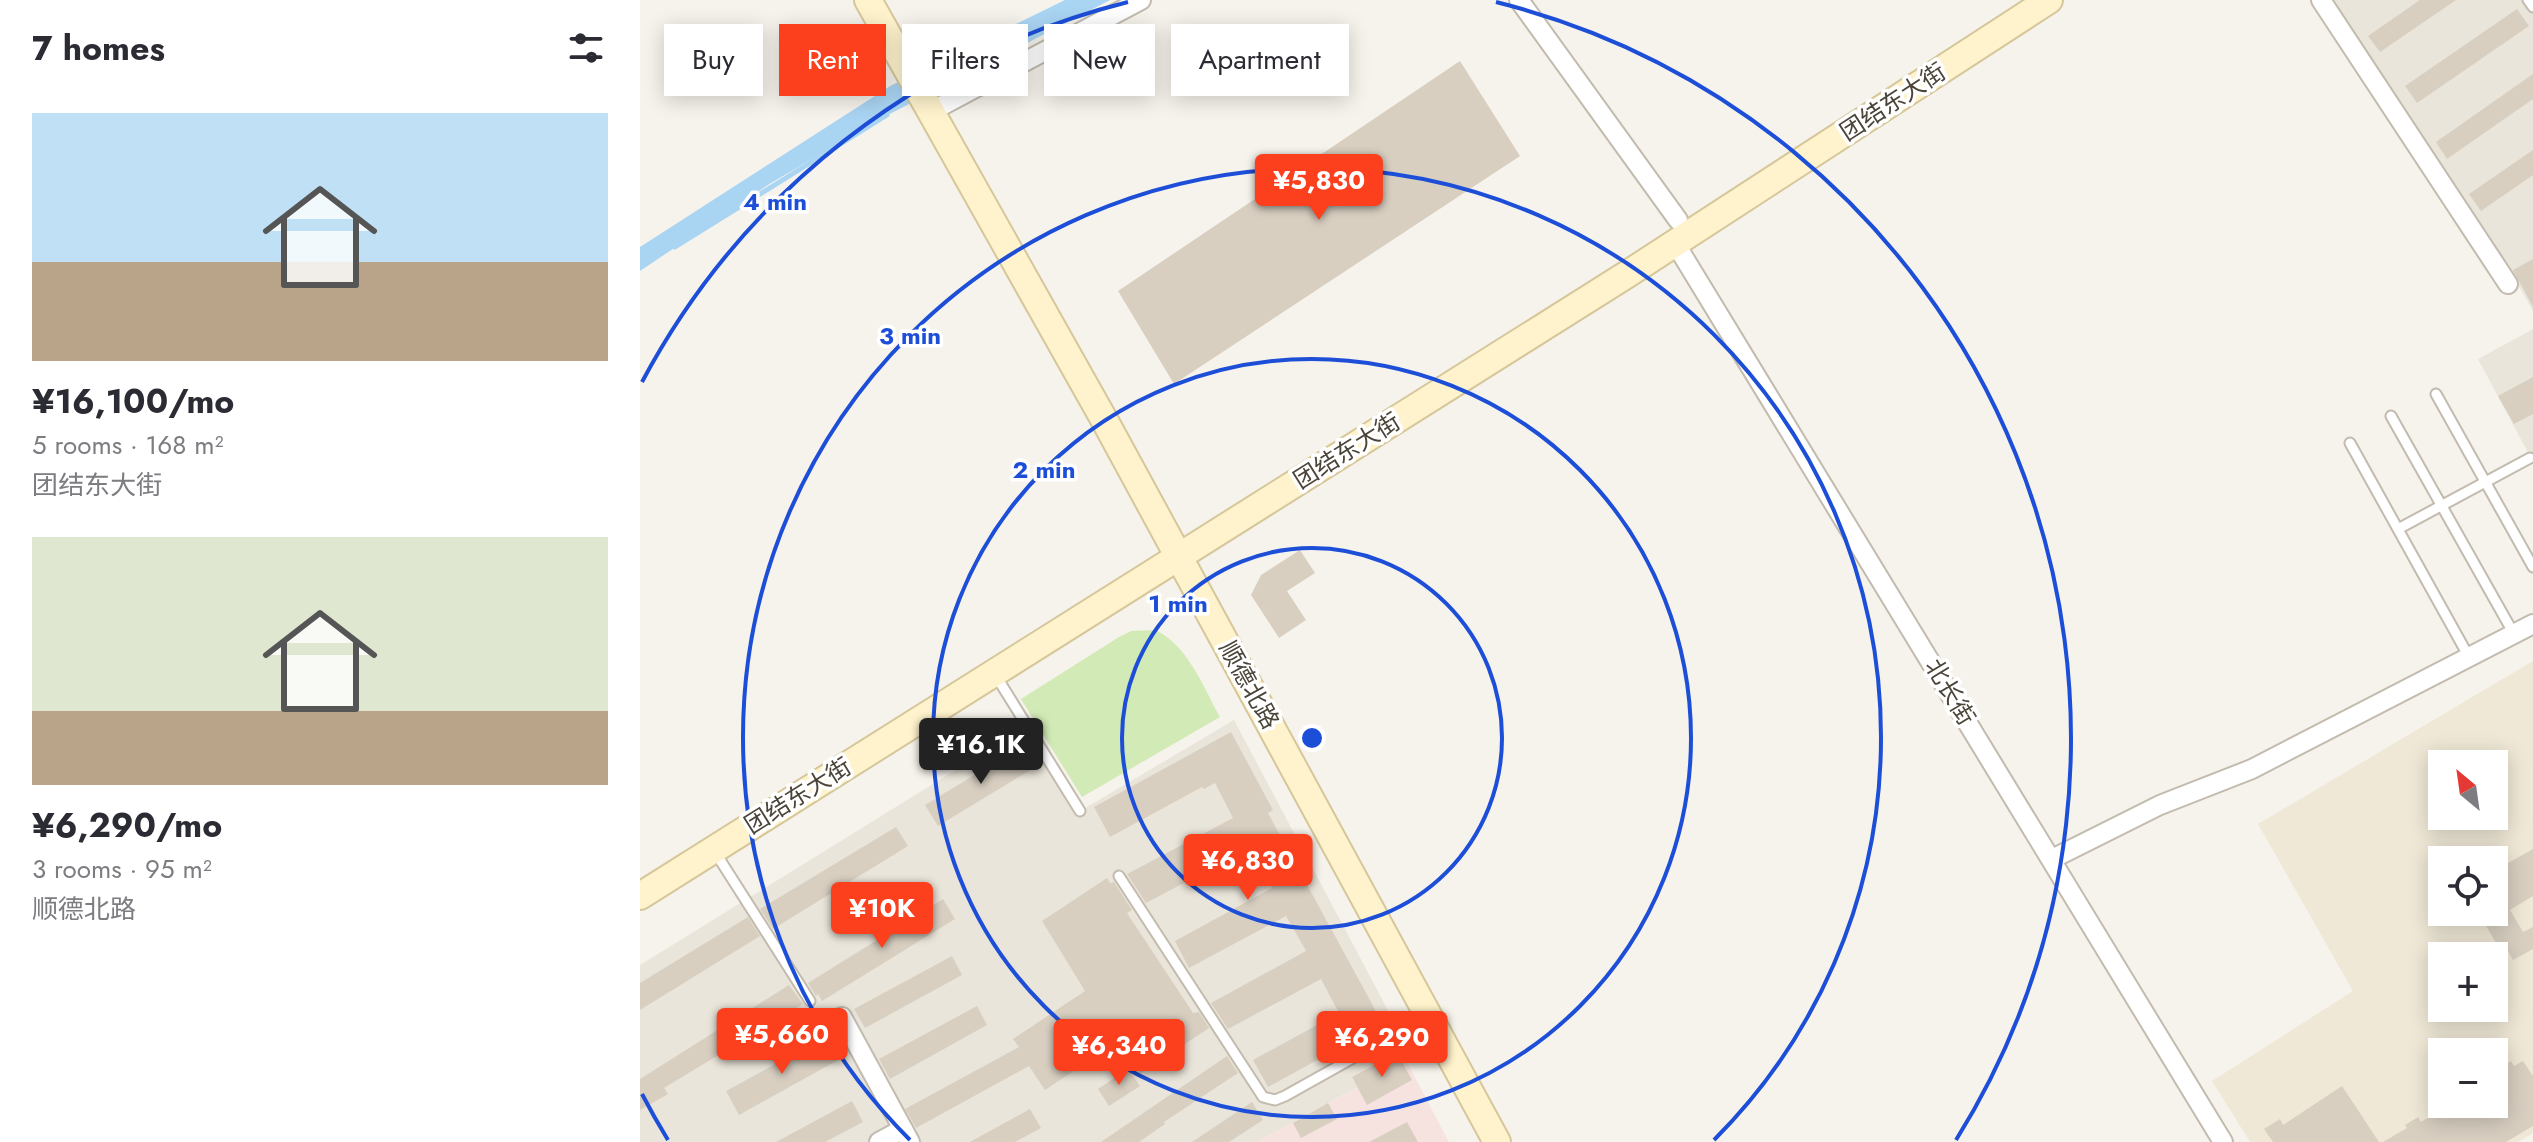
<!DOCTYPE html>
<meta charset="utf-8">
<style>
:root{--surface:#fff;--page:#f7f7f7;--text:#2b2b33;--muted:#7c7c81;--accent:#fc3f1d}
body{margin:0;font-family:Jost,"Noto Sans SC",sans-serif;background:var(--page);color:var(--text);height:100vh;display:flex;flex-direction:column;font-size:30px;white-space:nowrap}
*{box-sizing:border-box;margin:0}
p{font-size:26px;color:var(--muted)}
.icon{flex:none;width:44px;height:44px;fill:none;stroke:currentColor;stroke-width:2;stroke-linecap:round;stroke-linejoin:round}
.map{position:relative;flex:1;overflow:hidden}
.details{display:flex;flex-direction:column;background:var(--surface);width:640px}
.details>*{flex:none}
.banner{position:absolute;left:24px;top:24px;width:760px;height:72px;display:flex;gap:16px}
.needle{width:52px;rotate:331deg}
.fabs{position:absolute;left:1788px;top:750px;display:grid;gap:16px}
.fabs a{display:grid;place-items:center;width:80px;height:80px;border-radius:0px;background:var(--surface);box-shadow:0 4px 20px #0003;font-size:40px}
.price{position:absolute;translate:-50% -68px;padding:0 18px;border-radius:8px;background:var(--accent);color:#fff;font-size:26px;line-height:52px;filter:drop-shadow(0 2px 4px #0008)}
.price::after{content:'';position:absolute;left:50%;top:48px;width:24px;height:18px;margin-left:-12px;background:inherit;clip-path:polygon(0 0,100% 0,50% 100%)}
.price.on{background:#222;color:#fff}
ul{padding:0;list-style:none}
li{display:grid;align-content:center;gap:16px;height:424px;padding:0 32px}
li span{display:grid;place-items:center;height:248px;border-radius:0px;color:#555}
li>.icon{margin-inline-start:auto}
span .icon{width:144px;height:144px;fill:#fffc;stroke-width:1}
li b{font-size:34px}
h2{display:flex;justify-content:space-between;align-items:center;height:96px;padding:0 32px;font-size:34px}
.tag{padding:0 28px;border-radius:0px;background:var(--surface);box-shadow:0 4px 20px #0003;font-size:28px;line-height:72px}
.tag.on{background:var(--accent);color:#fff}
main{display:flex;flex:1;min-height:0}
.map>svg:first-child{display:block}
.residential{fill:#eae5da}
.education{fill:#efe8d6;fill-rule:evenodd}
.medical{fill:#f6e3e0}
.green{fill:#d2eab5}
.water{fill:#a9d4f2}
.lines{fill:none;stroke-linecap:round;stroke-linejoin:round}
.stream{stroke:#a9d4f2;stroke-width:5}
.building{fill:#d8cfc1}
.lane-casing{stroke:#c2bbae;stroke-width:13}
.street-casing{stroke:#c2bbae;stroke-width:22}
.secondary-casing{stroke:#d6c79b;stroke-width:30}
.lane{stroke:#fff;stroke-width:9}
.street{stroke:#fff;stroke-width:18}
.secondary{stroke:#fff3cd;stroke-width:26}
.ring{fill:none;stroke:#1d4ed8;stroke-width:4}
.labels{text-anchor:middle;stroke-width:7;stroke-linejoin:round;paint-order:stroke}
.street-label{font-size:24px;fill:#4b4439;stroke:#fff}
.centre{fill:#1d4ed8;stroke:#fff;stroke-width:4}
.ring-label{font-size:24px;text-anchor:middle;font-weight:bold;fill:#1d4ed8;stroke:#fff;stroke-width:7;stroke-linejoin:round;paint-order:stroke}
</style>
<main>
<section class="details">
<h2>7 homes<svg class="icon" aria-label="filters" viewBox="0 0 24 24"><path d="M4 7h16M4 17h16"/><circle cx="9" cy="7" r="2"/><circle cx="15" cy="17" r="2"/></svg></h2>
<ul>
<li><span style="background:linear-gradient(#bfe0f5 60%,#b9a48a 0)"><svg class="icon" aria-label="home" viewBox="0 0 24 24"><path d="M3 11l9-7 9 7M6 9v11h12V9"/></svg></span><div><b>¥16,100/mo</b><p>5 rooms · 168 m²</p><p>团结东大街</p></div></li>
<li><span style="background:linear-gradient(#dfe7d0 70%,#b9a48a 0)"><svg class="icon" aria-label="home" viewBox="0 0 24 24"><path d="M3 11l9-7 9 7M6 9v11h12V9"/></svg></span><div><b>¥6,290/mo</b><p>3 rooms · 95 m²</p><p>顺德北路</p></div></li>
</ul>
</section>
<div class="map">
<svg width="1893" height="1142" viewBox="0 0 1893 1142">
<rect width="100%" height="100%" fill="#f6f3ec"/>
<!-- residential -->
<g class="residential">
<path d="M1691,0H1893V311L1862,256Z"/>
<path d="M1893,329V462L1838,359Z"/>
<path d="M594,720L768,1048L713,1077L718,1087L617,1142H0V965L382,729L435,814Z"/>
</g>
<!-- education -->
<path class="education" d="M1893,661V1133L1878,1142H1610L1572,1081L1713,991L1618,824ZM1802,764H1854V816H1802ZM1802,860H1854V912H1802ZM1802,956H1854V1008H1802ZM1802,1052H1854V1104H1802Z"/>
<!-- medical -->
<path class="medical" d="M761,1051L809,1142H617L717,1088L712,1077Z"/>
<!-- green -->
<path class="green" d="M515,630C548,645 563,687 580,717L442,797L381,699L479,637L491,631Z"/>
<!-- water -->
<path class="water" d="M425,0H470L242,118L131,183L0,271V247L252,85Z"/>
<g class="lines">
<!-- stream -->
<path class="stream" d="M35,247L247,115"/>
</g>
<!-- building -->
<g class="building">
<path d="M1780,0H1816L1740,52L1728,36Z"/>
<path d="M1877,9L1889,26L1777,103L1765,86Z"/>
<path d="M820,61L880,156L534,384L478,291Z"/>
<path d="M1893,74V99L1807,159L1796,142Z"/>
<path d="M1893,150V175L1841,211L1829,194Z"/>
<path d="M1893,259V307L1873,270Z"/>
<path d="M1893,377V414L1874,424L1858,396Z"/>
<path d="M660,550L675,573L647,591L666,620L639,638L611,595L621,575Z"/>
<path d="M591,732L633,810L628,813L743,1024L628,1087L613,1060L699,1013L681,979L588,1029L571,1003L666,951L646,916L549,968L535,941L632,888L610,848L506,903L487,874L593,818L575,783L564,789L562,787L470,837L454,807Z"/>
<path d="M384,745L397,766L298,826L285,805Z"/>
<path d="M256,827L268,846L133,929L120,909Z"/>
<path d="M1893,849V896L1870,910L1883,932L1893,927V949L1873,960L1864,945L1859,948L1838,912H1854V871Z"/>
<path d="M467,878L470,883L474,882L492,910L487,913L553,1013L559,1012L569,1028L500,1074L479,1041L405,1090L389,1066L276,1128L265,1109L379,1047L373,1039L445,991L402,921Z"/>
<path d="M303,899L315,919L182,1001L178,994L176,996L168,983Z"/>
<path d="M108,917L120,936L0,1010V983Z"/>
<path d="M312,956L322,975L225,1028L214,1009Z"/>
<path d="M149,985L163,1004L24,1088L28,1094L0,1110V1079Z"/>
<path d="M337,1006L347,1025L250,1079L239,1059Z"/>
<path d="M185,1037L198,1060L99,1115L86,1091Z"/>
<path d="M757,1053L772,1080L727,1105L712,1077Z"/>
<path d="M587,1056L598,1073L524,1122L525,1124L499,1142H461Z"/>
<path d="M1871,1061L1874,1066L1883,1061L1893,1076V1126L1866,1142H1743L1767,1128L1765,1125L1778,1117L1781,1122L1811,1104H1854V1078L1859,1075L1856,1070Z"/>
<path d="M488,1069L500,1086L469,1106L458,1089Z"/>
<path d="M1702,1086L1739,1142H1633L1624,1129L1640,1119L1643,1125Z"/>
<path d="M212,1101L223,1122L185,1142H136Z"/>
<path d="M612,1102L623,1120L589,1142H552Z"/>
<path d="M688,1103L697,1119L661,1138L653,1123Z"/>
<path d="M390,1109L401,1128L375,1142H330Z"/>
<path d="M767,1122L778,1142H729Z"/>
</g>
<g class="lines">
<defs>
<g id="lane">
<path d="M1888,0L1893,7"/>
<path d="M1796,394L1893,567"/>
<path d="M1751,416L1874,634"/>
<path d="M1710,443L1829,657"/>
<path d="M1758,529L1890,458"/>
<path d="M356,676L440,811"/>
<path d="M75,852L170,1001"/>
<path d="M479,876L623,1097L635,1100L645,1096L786,1017"/>
</g>
<g id="street">
<path d="M879,0L1038,220"/>
<path d="M1681,0L1868,284"/>
<path d="M290,112L501,0"/>
<path d="M1035,243L1583,1142"/>
<path d="M1412,859L1520,805L1612,769L1893,624"/>
<path d="M202,1017L270,1142"/>
<path d="M239,1142L263,1129"/>
</g>
<g id="secondary">
<path d="M228,0L466,423L857,1142"/>
<path d="M0,896L986,275L1409,0"/>
</g>
</defs>
<!-- lane casing -->
<use href="#lane" class="lane-casing"/>
<!-- street casing -->
<use href="#street" class="street-casing"/>
<!-- secondary casing -->
<use href="#secondary" class="secondary-casing"/>
<!-- lane -->
<use href="#lane" class="lane"/>
<!-- street -->
<use href="#street" class="street"/>
<!-- secondary -->
<use href="#secondary" class="secondary"/>
</g>
<!-- distance rings -->
<g class="ring">
<circle cx="672" cy="738" r="190"/>
<circle cx="672" cy="738" r="379"/>
<path d="M270 1140A569 569 0 1 1 1074 1140"/>
<path d="M28 1140A759 759 0 0 1 2 1094M2 382A759 759 0 0 1 488 2M856 2A759 759 0 0 1 1316 1140"/>
</g>
<g class="labels">
<!-- street labels -->
<g class="street-label">
<text transform="translate(1253 102) rotate(-33)" y="8">团结东大街</text>
<text transform="translate(707 451) rotate(-32)" y="8">团结东大街</text>
<text transform="translate(609 685) rotate(61)" y="8">顺德北路</text>
<text transform="translate(1310 692) rotate(59)" y="8">北长街</text>
<text transform="translate(158 796) rotate(-32)" y="8">团结东大街</text>
</g>
</g>
<circle cx="672" cy="738" r="12" class="centre"/>
<g class="ring-label">
<text x="135" y="210">4 min</text>
<text x="270" y="344">3 min</text>
<text x="404" y="478">2 min</text>
<text x="538" y="612">1 min</text>
</g>
</svg>
<div class="fabs">
<a><svg class="needle" viewBox="-14 -14 28 28"><path d="M0-13l5 13h-10z" fill="#e53935"/><path d="M0 13l5-13h-10z" fill="#7c7c81"/></svg></a>
<a><svg class="icon" aria-label="locate" viewBox="0 0 24 24"><circle cx="12" cy="12" r="6"/><path d="M12 2v4M12 18v4M2 12h4M18 12h4"/></svg></a>
<a>+</a>
<a>−</a>
</div>
<b class="price" style="left:679px;top:222px">¥5,830</b>
<b class="price on" style="left:341px;top:786px">¥16.1K</b>
<b class="price" style="left:608px;top:902px">¥6,830</b>
<b class="price" style="left:242px;top:950px">¥10K</b>
<b class="price" style="left:142px;top:1076px">¥5,660</b>
<b class="price" style="left:742px;top:1079px">¥6,290</b>
<b class="price" style="left:479px;top:1087px">¥6,340</b>
<div class="banner">
<a class="tag">Buy</a>
<a class="tag on">Rent</a>
<a class="tag">Filters</a>
<a class="tag">New</a>
<a class="tag">Apartment</a>
</div>
</div>
</main>
